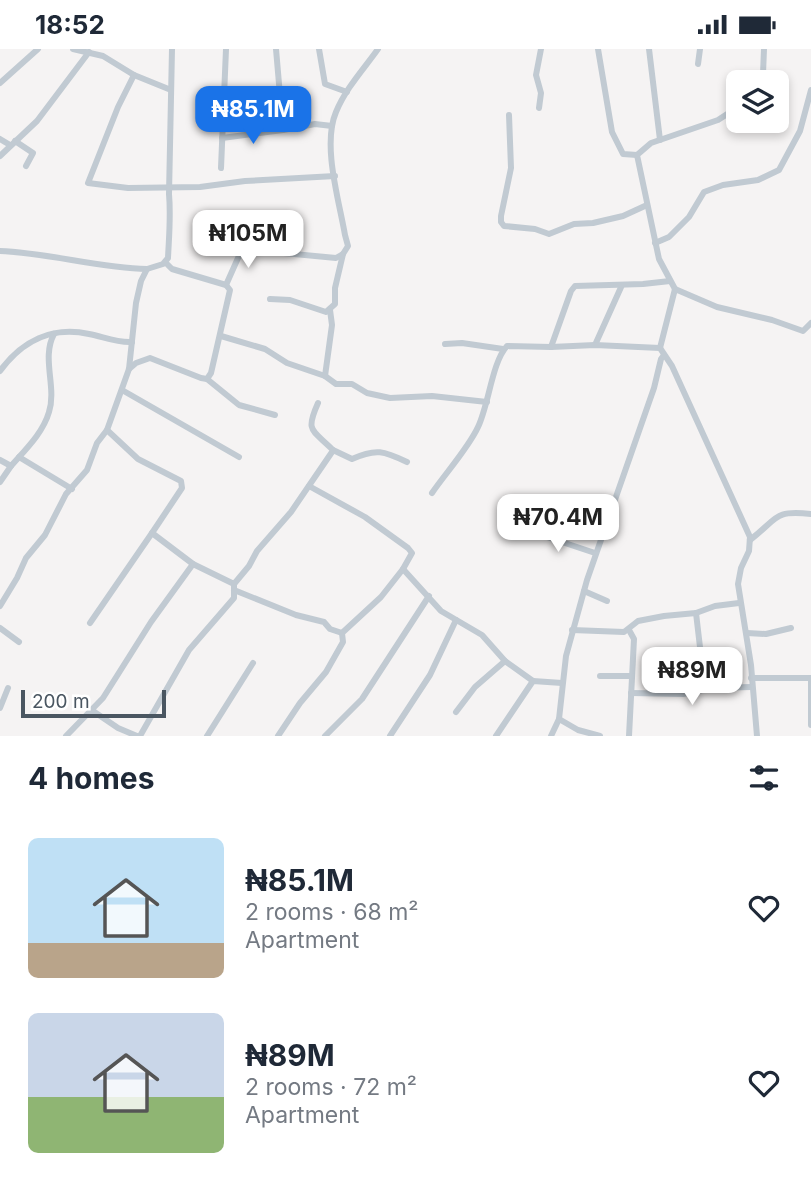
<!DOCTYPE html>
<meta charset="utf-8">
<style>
:root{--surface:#fff;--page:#f6f6f7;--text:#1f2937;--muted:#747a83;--accent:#1a73e8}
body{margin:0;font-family:Inter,sans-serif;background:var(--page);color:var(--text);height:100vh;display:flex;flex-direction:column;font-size:26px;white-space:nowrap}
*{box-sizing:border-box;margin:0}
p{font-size:23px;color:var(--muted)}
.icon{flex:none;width:38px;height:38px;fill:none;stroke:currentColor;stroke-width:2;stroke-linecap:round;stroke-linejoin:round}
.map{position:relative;height:687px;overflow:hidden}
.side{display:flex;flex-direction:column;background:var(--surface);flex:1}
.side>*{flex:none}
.controls{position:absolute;left:726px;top:21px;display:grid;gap:14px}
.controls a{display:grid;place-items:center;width:63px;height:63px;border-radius:10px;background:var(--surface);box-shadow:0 4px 10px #0003;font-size:35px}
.scale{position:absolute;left:21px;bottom:18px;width:145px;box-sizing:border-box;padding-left:7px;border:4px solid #4a5661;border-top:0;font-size:19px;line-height:24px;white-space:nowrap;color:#4a5661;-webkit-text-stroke:5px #fff;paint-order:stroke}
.price{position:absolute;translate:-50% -60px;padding:0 16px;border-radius:14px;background:#fff;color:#222;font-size:23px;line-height:46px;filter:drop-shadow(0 2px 4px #0008)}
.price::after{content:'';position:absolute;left:50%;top:42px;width:21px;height:16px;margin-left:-10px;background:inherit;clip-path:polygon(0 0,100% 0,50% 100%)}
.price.selected{background:var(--accent);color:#fff}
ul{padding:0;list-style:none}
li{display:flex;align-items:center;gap:21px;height:175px;padding:0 28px}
li span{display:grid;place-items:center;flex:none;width:196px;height:140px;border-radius:10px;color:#555}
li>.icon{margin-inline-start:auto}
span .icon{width:84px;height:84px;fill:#fffc;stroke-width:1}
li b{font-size:30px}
h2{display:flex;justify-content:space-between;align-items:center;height:84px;padding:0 28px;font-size:30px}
.status{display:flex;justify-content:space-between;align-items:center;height:49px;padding:0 35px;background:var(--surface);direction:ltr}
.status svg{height:19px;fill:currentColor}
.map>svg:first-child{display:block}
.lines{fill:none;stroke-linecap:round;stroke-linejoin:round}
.minor{stroke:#c1cad2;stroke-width:6}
</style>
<div class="status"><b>18:52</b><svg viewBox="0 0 49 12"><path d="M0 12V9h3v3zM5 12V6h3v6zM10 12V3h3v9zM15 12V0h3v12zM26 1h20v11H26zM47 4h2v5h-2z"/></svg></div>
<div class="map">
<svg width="811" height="687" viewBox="0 0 811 687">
<rect width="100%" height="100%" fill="#f5f3f3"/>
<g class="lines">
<!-- minor -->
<g class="minor">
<path d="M73,0L103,7L134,26L171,41"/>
<path d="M276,0L283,81L315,75L332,77"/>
<path d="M319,0L325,35L347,43"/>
<path d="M598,0L612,83L623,105L637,106"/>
<path d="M649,0L660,91"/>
<path d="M698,15L700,0"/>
<path d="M134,26L118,58L88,134L128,139L200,138L245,132L335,127"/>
<path d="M759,33L763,25L764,0"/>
<path d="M0,34L38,0"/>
<path d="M738,58L718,71L651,94L637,106L659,210L675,240L717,258L772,271L803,282L811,274"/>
<path d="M539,59L541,44L536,26L541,0"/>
<path d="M509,66L511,119L501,167V173L504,177L535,180L549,185L574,175L593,174L623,167L647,156"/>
<path d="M222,89L283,81"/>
<path d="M0,90L10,96"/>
<path d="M15,92L33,104L26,117"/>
<path d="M0,107L37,72L89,3"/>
<path d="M221,119L226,0"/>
<path d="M655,194L669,188L689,168L704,143L723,136L758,131L779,121L800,82L811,41"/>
<path d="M0,202C50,204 98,219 147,220"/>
<path d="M226,236L242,200L336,209L343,205L348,197L345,186C339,151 322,96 336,63C346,39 363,21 378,0"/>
<path d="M270,250L290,251L326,263L335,255V239L343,205"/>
<path d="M221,287L265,300L287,314L325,327L336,335H352L367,344L390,349L432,347L487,353"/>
<path d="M445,295L462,294L503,300"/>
<path d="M595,296L622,236"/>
<path d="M551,298L571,242L575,237L643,235L670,232"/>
<path d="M660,299L675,240"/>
<path d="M129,320L136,314L150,309L201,329L207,330L211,324L230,241L226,236L172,220L166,214"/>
<path d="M0,322C22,292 52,277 89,285C104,288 117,294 132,293"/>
<path d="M325,327L332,276L330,261"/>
<path d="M207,330L239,356L275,366"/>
<path d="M122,341L239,408"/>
<path d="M107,381L138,410L181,432L182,439L152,484"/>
<path d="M333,401L352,410C376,399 384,402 407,413"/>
<path d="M19,408L72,440"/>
<path d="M0,411L11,417C25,401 43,384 49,363C57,338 41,309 54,285"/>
<path d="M0,433L11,417"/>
<path d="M432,444C445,425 469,398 478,378C489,355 492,313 507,297L551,298L595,296L660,299L672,317L750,488L749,502L741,519L738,535L751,616L757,687"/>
<path d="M529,482L595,504"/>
<path d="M750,491C779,469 772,461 811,465"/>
<path d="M403,520L441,562L482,586L505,612L533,632"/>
<path d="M234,541L296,566L324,573L330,580L342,584"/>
<path d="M584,542L607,552"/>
<path d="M0,557L17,529L26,509L45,486L66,445L87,421L97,394L107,381L129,320L136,254L141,232L147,220L163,215L168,209C169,187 171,167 169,145L172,0"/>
<path d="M696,564L705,641"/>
<path d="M90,574L152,484L193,515L234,535"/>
<path d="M0,579L19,593"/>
<path d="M572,581L624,583L638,572L664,567L696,564L715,557L739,554"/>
<path d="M629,581L634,590L629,687"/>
<path d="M747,584L766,585L791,579"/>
<path d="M600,627H632"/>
<path d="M751,629H811"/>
<path d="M811,629V676"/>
<path d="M631,644L683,645L712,639L751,638"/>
<path d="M0,659L8,639"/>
<path d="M93,662L118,679L137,687"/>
<path d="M456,663L475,638L505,612"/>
<path d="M66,687L103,649L151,573L193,515"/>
<path d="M140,687L189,601L234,549V535L249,517L257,502L291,463L332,403L333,401C312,380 305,383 318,354"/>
<path d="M207,687L253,614"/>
<path d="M278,687L300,654L326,623L343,593L342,584L381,548L403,520L412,504L408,499L365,468L309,437"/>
<path d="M325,687L362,650L429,547"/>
<path d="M390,687L430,626L456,571"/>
<path d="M496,687L533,632L562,634"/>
<path d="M551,687L559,670"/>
<path d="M600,687L578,681L559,670L566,607L587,531L654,339L661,310L664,306"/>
</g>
</g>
</svg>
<div class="controls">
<a><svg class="icon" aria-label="layers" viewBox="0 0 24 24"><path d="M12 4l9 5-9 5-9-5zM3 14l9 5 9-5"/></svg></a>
</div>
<div class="scale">200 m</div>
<b class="price selected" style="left:253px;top:97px">₦85.1M</b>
<b class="price" style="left:248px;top:221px">₦105M</b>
<b class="price" style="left:558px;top:505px">₦70.4M</b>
<b class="price" style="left:692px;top:658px">₦89M</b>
</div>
<section class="side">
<h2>4 homes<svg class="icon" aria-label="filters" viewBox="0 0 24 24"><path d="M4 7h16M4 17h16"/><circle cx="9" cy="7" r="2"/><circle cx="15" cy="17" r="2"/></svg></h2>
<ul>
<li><span style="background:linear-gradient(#bfe0f5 75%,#b9a48a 0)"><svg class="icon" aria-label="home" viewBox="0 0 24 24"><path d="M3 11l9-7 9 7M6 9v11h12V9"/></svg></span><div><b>₦85.1M</b><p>2 rooms · 68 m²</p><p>Apartment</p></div><svg class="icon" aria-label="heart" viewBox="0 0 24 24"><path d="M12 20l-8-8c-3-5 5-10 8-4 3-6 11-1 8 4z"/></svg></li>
<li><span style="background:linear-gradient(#c9d6e8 60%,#8fb573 0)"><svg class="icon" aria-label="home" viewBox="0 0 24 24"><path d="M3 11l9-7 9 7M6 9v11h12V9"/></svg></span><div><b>₦89M</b><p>2 rooms · 72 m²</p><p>Apartment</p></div><svg class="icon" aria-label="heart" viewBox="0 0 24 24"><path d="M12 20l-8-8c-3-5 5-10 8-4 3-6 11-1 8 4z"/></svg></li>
</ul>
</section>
